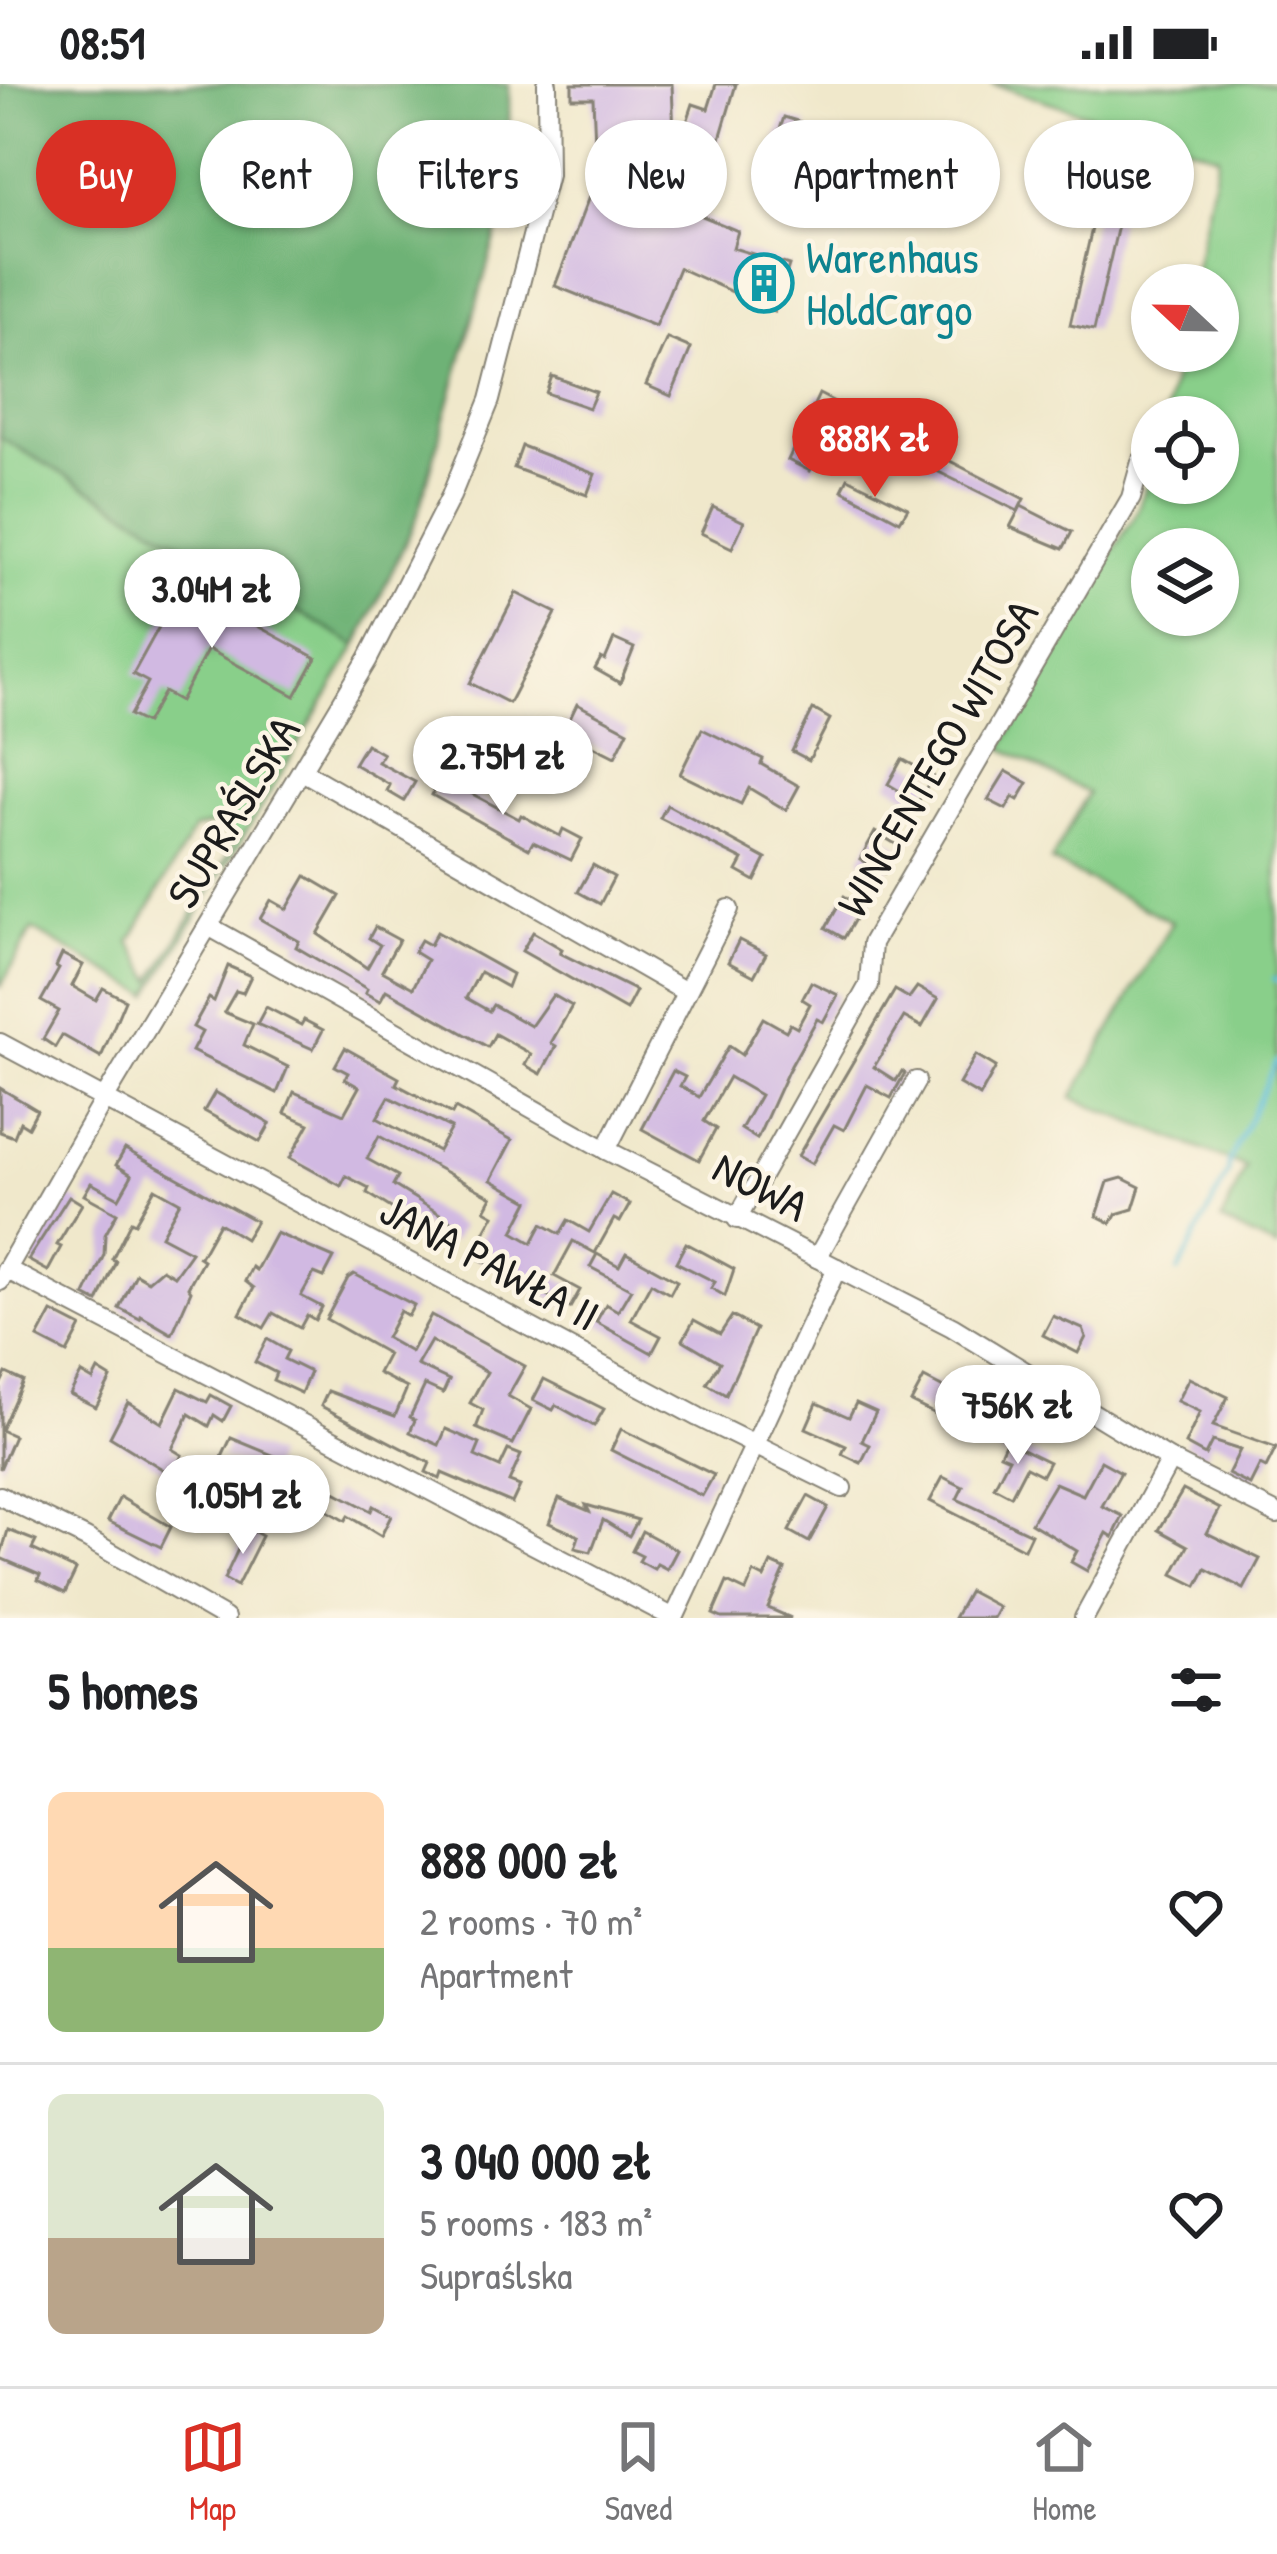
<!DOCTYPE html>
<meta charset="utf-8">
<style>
:root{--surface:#fff;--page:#f2f2f2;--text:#202124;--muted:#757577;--line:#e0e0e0;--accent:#d93025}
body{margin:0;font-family:"Patrick Hand",sans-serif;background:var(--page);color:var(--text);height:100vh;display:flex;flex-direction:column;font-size:45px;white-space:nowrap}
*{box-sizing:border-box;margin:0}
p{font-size:39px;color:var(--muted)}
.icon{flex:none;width:66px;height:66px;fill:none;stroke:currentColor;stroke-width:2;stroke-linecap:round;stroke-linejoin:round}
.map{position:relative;height:1534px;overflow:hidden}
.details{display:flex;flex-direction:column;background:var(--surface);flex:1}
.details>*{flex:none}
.top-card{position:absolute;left:36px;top:36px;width:1206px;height:108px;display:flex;gap:24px}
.needle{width:78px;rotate:292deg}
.tools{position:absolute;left:1131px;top:180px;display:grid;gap:24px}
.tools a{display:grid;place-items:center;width:108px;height:108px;border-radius:50%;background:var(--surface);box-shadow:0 3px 9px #0004;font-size:60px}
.price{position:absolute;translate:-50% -102px;padding:0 27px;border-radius:42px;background:#fff;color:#222;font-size:39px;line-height:78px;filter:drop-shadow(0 3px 6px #0008)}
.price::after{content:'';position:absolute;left:50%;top:72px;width:36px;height:27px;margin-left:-18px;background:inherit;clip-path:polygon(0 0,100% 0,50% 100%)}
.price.selected{background:var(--accent);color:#fff}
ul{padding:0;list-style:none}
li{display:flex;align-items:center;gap:36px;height:300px;padding:0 48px}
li+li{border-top:3px solid var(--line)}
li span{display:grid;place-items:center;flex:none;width:336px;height:240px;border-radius:18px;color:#555}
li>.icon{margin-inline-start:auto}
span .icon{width:144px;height:144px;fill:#fffc;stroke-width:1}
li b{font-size:51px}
h2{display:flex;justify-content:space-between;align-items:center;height:144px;padding:0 48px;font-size:51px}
.tag{padding:0 42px;border-radius:54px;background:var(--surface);box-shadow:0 3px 9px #0004;font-size:42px;line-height:108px}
.tag.selected{background:var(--accent);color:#fff}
.status{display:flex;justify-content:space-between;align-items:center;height:84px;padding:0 60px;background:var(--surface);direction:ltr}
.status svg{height:33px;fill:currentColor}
.menu{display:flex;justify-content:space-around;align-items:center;height:168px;border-top:3px solid var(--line);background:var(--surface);font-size:33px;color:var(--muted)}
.menu a{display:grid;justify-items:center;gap:6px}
.menu .selected{color:var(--accent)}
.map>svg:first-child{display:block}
.green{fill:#89cf8a;stroke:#527653;stroke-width:3;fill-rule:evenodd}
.forest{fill:#6eb276;stroke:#456749;stroke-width:3}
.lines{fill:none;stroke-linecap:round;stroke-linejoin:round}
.stream{stroke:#5abdd8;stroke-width:4.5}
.building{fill:#d1b9e2;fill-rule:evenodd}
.minor-casing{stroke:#868274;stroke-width:22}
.minor{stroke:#fff;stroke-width:18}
.labels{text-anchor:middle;stroke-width:9;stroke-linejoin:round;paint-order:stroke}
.culture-label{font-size:45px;fill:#0d838f;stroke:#fcf5e5;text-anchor:start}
.street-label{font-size:45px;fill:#1c1c1c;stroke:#fcf5e5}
</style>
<div class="status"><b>08:51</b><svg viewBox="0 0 49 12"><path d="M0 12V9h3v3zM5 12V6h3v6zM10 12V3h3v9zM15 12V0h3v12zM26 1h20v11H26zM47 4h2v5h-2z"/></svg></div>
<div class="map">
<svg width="1277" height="1534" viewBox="0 0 1277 1534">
<rect width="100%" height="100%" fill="#fcf5e5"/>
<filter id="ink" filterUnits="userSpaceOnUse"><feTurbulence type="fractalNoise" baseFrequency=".00833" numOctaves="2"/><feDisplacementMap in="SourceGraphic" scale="24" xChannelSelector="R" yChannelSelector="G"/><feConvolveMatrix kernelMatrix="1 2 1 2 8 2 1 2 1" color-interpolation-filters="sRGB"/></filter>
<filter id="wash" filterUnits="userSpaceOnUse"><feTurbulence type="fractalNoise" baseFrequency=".004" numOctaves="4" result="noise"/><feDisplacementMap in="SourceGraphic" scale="48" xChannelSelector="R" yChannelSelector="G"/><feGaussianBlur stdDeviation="2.7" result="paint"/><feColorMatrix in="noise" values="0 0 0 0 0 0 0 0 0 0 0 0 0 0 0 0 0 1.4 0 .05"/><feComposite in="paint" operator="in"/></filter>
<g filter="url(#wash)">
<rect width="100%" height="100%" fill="#f0e8cb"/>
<!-- green -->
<g class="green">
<path d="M992,0H1277V1164L1221,1137L1246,1083L1072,1014L1172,838L1051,777L1088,709L1002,664L1078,523L1135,432L1152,387V399H1218V333H1165L1179,267H1218V201H1192L1218,71ZM1152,465H1218V531H1152Z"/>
<path d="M0,353L357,562L149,911L32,845L0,904ZM210,741L230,751L232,764L153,896L130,858L194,745Z"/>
</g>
<!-- forest -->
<path class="forest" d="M0,0H509L510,101L417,434L357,562L0,353Z"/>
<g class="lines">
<!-- stream -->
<g class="stream">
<path d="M1274,895L1277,897"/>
<path d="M1178,1188L1228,1089L1229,1078L1277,977"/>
</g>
</g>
<g id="blocks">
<!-- building -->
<g class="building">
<path d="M572,0H672L674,52L663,66L647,68V41L619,44V61H595L593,14H572Z"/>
<path d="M716,0H736L717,65L682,53L693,20L708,25Z"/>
<path d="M784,33L807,40L783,113L760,104Z"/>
<path d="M628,94L654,104L658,94L695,110L688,126L738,147L733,164L789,181L774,228L740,216L741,212L679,184L655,242L555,202L595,97L623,108Z"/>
<path d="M1095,131L1119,137L1094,246L1070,241Z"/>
<path d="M667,254L691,264L671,312L646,301Z"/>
<path d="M552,292L596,308L589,324L546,309Z"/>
<path d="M819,310L1024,415L1018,427L837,338L810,387L788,376Z"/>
<path d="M522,362L595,390L587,411L514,384Z"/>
<path d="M848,394L908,424L900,437L842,406Z"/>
<path d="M1021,422L1072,448L1063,465L1010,443Z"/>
<path d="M713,423L744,438L732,464L701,449Z"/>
<path d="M182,501L316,574L295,612L208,565L180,617L164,608L146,639L130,631L148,598L133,590Z"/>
<path d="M516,509L556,529L509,619L470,599Z"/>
<path d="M614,555L634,564L620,599L595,585L601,574L605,576Z"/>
<path d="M577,620L628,647L615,673L564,647Z"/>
<path d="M813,625L830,635L809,676L792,667Z"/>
<path d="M476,637L542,673L534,685L469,650Z"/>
<path d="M702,645L763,675L761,680L799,702L786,726L749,704L741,720L680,690Z"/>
<path d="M366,660L383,670L378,678L415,698L404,717L387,707L390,701L354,680Z"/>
<path d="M902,675L933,692L918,718L888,700Z"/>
<path d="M447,683L469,695L463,705L519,735L521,731L560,752L563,745L582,755L571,776L533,758L529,765L432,711Z"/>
<path d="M1006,687L1028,699L1018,716L1013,713L1006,725L988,716Z"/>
<path d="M667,721L766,775L755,797L737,787L743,776L660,734Z"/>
<path d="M875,748L899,762L884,789L860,775Z"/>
<path d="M593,781L614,793L600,820L578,808Z"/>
<path d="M306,792L340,812L318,850L367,884L380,861L369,854L375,843L399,856L382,887L413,904L427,876L414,868L421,856L430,861L437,848L512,890L507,903L480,888L466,914L489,927L493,921L531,942L553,911L572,922L551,959L556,962L541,990L525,981L531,970L495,950L488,963L386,906L380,917L365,909L367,905L296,863L299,857L260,835L271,816L287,825Z"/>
<path d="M844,812L862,823L844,854L826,844Z"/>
<path d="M533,848L562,865L560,869L636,907L626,926L522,867Z"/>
<path d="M739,856L766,870L754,892L728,878Z"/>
<path d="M62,870L83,881L72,902L96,916L103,904L125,916L101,973L62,951L55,963L43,955L59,927L41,917L59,885L56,883Z"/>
<path d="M228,882L251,892L243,909L236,907L224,928L253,940L244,961L288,983L277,1009L192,967L202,948L193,943L209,914L214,917Z"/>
<path d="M811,898L838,911L823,938L817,935L788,987L757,1055L741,1045L760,1011L729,993L704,1037L716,1045L699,1076L642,1045L673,987L685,993L680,1002L699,1013L729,962L742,971L763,934L786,947L790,940L797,944L810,920L802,915Z"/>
<path d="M917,903L938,915L922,943L904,933L874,983L896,997L902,987L905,989L891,1014L867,1001L844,1046L834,1041L812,1080L798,1072L895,906L909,914Z"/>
<path d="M266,923L301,941L304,936L323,946L313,965L257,940Z"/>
<path d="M345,964L399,994L396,1000L452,1030L455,1024L512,1056L491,1096L529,1117L513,1148L532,1159L542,1140L560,1150L568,1136L589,1148L611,1110L630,1120L620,1138L614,1135L595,1169L573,1157L554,1192L580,1206L570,1224L472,1171L494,1131L485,1126L492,1113L416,1072L379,1052L367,1075L398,1092L393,1101L461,1143L453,1157L396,1127L367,1109L369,1104L346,1092L341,1102L290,1074L309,1040L285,1029L294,1008L344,1030L359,1003L345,995L348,989L335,982ZM389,1013L451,1044L438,1067L377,1034Z"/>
<path d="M976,971L996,983L980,1012L959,1000Z"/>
<path d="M0,1004L37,1026L28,1043L20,1038L14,1053L0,1048Z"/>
<path d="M215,1008L270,1040L260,1058L204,1027Z"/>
<path d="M125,1065L256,1137L245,1155L219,1139L200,1173L197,1172L203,1176L188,1203L191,1207L172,1250L141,1232L140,1235L119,1224L136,1190L148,1197L162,1185L174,1192L191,1168L161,1152L180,1118L155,1104L135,1139L131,1137L112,1175L116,1177L98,1218L85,1211L104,1171L105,1151L117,1129L84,1111L91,1099L119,1114L132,1091L116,1081Z"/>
<path d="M1122,1094L1140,1103L1133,1125L1116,1130L1111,1139L1097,1132L1108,1098Z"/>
<path d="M69,1112L82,1120L57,1161L61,1163L48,1187L28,1176Z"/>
<path d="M276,1149L334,1174L324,1193L314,1189L301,1212L322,1223L315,1236L307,1231L300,1244L273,1229L264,1244L240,1230L254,1204L245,1197L252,1183L256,1186Z"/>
<path d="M686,1159L734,1185L725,1212L711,1204L715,1198L676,1178Z"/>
<path d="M626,1169L677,1197L670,1210L651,1199L631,1236L661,1252L652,1269L596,1238L606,1220L618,1227L631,1205L590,1183L597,1170L619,1182Z"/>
<path d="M354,1190L414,1221L408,1232L400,1227L386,1254L411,1268L431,1231L525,1282L508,1312L531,1325L513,1360L476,1344L483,1326L470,1319L487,1288L431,1257L417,1281L449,1296L443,1309L425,1301L410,1333L415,1336L410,1348L439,1361L446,1345L480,1360L475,1372L500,1383L508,1366L521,1371L509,1398L520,1402L512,1419L442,1389L440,1395L426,1388L430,1379L321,1322L328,1307L395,1332L407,1304L378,1289L388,1270L326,1235L348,1194Z"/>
<path d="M52,1228L81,1243L67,1269L38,1254Z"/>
<path d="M732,1232L756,1245L726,1311L707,1300L720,1278L683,1256L694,1236L720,1250Z"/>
<path d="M1053,1232L1083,1245L1086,1253L1078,1269L1043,1251Z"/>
<path d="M267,1255L288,1267L284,1275L310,1288L301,1309L273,1296L276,1289L255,1278Z"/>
<path d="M98,1286L111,1294L96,1323L70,1310L81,1289L93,1296Z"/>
<path d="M6,1289L23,1297L1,1346L14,1352L0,1385V1301Z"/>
<path d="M924,1294L959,1312L947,1336L911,1318Z"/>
<path d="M1189,1294L1228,1313L1213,1342L1276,1364L1266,1384L1260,1381L1250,1401L1228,1390L1240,1366L1212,1357L1205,1371L1185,1360L1200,1328L1177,1317Z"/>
<path d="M544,1295L604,1325L594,1342L556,1321L553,1326L533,1316Z"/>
<path d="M179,1304L207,1318L211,1311L231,1322L223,1337L214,1331L209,1342L189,1330L172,1365L182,1371L178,1379L201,1391L195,1405L110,1353L128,1318L162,1339Z"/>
<path d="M817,1319L849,1333L856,1319L876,1328L862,1357L870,1361L861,1379L842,1370L846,1362L806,1344Z"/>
<path d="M621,1345L714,1391L702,1412L611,1366Z"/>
<path d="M231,1354L275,1372L266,1395L246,1385L248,1381L221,1375Z"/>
<path d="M1006,1357L1049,1378L1042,1391L1026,1383L1011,1412L994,1403L1009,1374L1000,1370Z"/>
<path d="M1101,1377L1121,1388L1102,1422L1123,1432L1113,1453L1107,1449L1087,1487L1071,1478L1077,1467L1031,1439L1055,1399L1083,1411Z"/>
<path d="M943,1393L963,1403L957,1415L1031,1450L1024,1465L930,1417Z"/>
<path d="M1183,1406L1220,1425L1207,1449L1260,1475L1244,1505L1206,1485L1197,1502L1173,1490L1188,1462L1159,1446Z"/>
<path d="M335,1408L371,1427L373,1422L391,1432L381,1452L348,1432L345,1437L326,1426Z"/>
<path d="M808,1412L828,1423L809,1458L789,1447Z"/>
<path d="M120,1413L171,1443L161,1463L108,1437Z"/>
<path d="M559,1414L589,1427L586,1421L638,1436L629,1452L603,1436L591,1468L575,1464L579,1452L549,1439Z"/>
<path d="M248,1444L262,1452L237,1502L224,1495Z"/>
<path d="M8,1446L36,1457L32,1465L76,1486L65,1509L38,1496L40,1491L0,1474Z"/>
<path d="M642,1447L677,1466L667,1485L657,1480L654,1485L639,1477L642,1472L632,1467Z"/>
<path d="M771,1479L785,1485L768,1524L791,1534H722L713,1530L727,1498L746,1507L754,1489L764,1494Z"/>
<path d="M969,1507L999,1523L993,1534H954Z"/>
</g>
</g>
</g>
<g filter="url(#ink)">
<use href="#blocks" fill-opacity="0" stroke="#868274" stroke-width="3"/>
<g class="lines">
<defs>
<g id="minor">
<path d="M302,687L686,908"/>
<path d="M210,843L606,1066L952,1243L1170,1376L1277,1430"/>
<path d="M0,959L698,1333L842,1404"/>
<path d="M606,1066L729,825"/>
<path d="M737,1135L869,901L872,859L1131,414L1141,378"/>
<path d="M817,1174L916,997"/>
<path d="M6,1185L674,1534"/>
<path d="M0,1197L103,1017L368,575L451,412L490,316L548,91L547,0"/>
<path d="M0,1412L86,1454L225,1534"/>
<path d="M674,1534L837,1184"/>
<path d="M1084,1534L1170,1376"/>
</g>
</defs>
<!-- minor casing -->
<use href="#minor" class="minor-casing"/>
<!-- minor -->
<use href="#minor" class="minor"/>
</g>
</g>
<!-- icons -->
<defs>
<symbol id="building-ring" viewBox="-11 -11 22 22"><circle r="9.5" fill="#fcf5e5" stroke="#0f9aa8" stroke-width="1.5"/><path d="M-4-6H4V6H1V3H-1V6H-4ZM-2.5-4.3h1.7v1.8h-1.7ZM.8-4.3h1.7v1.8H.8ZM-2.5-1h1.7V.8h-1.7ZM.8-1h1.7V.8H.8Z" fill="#0f9aa8"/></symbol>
</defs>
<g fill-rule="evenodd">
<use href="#building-ring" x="731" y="166" width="66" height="66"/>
</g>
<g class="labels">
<!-- culture labels -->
<g class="culture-label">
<text x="806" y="189">Warenhaus<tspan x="806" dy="52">HoldCargo</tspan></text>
</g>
<!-- street labels -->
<g class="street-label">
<text transform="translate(937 674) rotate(-60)" y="16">WINCENTEGO WITOSA</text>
<text transform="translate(233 728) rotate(-59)" y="16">SUPRAŚLSKA</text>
<text transform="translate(761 1102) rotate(27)" y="16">NOWA</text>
<text transform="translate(490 1178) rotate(28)" y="16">JANA PAWŁA II</text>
</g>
</g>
</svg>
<div class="tools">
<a><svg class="needle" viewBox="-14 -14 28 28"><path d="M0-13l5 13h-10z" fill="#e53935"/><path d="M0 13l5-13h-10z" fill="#757577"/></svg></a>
<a><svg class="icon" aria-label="locate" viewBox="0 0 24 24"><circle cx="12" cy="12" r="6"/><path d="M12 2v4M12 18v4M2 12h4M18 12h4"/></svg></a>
<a><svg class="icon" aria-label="layers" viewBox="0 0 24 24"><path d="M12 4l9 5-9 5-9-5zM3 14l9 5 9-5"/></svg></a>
</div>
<b class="price selected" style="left:875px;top:416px">888K zł</b>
<b class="price" style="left:212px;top:567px">3.04M zł</b>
<b class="price" style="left:503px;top:734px">2.75M zł</b>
<b class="price" style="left:1018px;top:1383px">756K zł</b>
<b class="price" style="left:243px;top:1473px">1.05M zł</b>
<div class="top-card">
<a class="tag selected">Buy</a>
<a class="tag">Rent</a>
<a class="tag">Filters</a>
<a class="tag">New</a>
<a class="tag">Apartment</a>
<a class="tag">House</a>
</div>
</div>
<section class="details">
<h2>5 homes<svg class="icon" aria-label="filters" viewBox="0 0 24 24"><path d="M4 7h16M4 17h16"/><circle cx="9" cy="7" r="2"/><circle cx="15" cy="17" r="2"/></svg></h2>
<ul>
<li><span style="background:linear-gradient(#ffd9b3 65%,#8fb573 0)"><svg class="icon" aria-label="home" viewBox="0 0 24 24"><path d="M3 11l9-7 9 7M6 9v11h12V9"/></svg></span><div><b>888 000 zł</b><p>2 rooms · 70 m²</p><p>Apartment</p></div><svg class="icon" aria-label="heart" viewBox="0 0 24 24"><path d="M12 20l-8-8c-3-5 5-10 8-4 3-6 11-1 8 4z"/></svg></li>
<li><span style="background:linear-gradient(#dfe7d0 60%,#b9a48a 0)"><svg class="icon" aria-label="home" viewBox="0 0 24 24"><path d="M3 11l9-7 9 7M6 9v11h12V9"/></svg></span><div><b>3 040 000 zł</b><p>5 rooms · 183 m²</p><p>Supraślska</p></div><svg class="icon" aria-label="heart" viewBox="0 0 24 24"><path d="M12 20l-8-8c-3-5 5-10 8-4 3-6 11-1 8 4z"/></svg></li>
</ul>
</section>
<nav class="menu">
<a class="selected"><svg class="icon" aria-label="map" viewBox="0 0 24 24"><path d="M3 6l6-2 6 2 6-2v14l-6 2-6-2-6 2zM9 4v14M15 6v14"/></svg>Map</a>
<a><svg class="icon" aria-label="saved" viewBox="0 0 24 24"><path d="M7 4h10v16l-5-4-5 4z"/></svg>Saved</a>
<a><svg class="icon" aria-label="home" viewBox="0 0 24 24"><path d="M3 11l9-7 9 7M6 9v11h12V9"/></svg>Home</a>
</nav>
